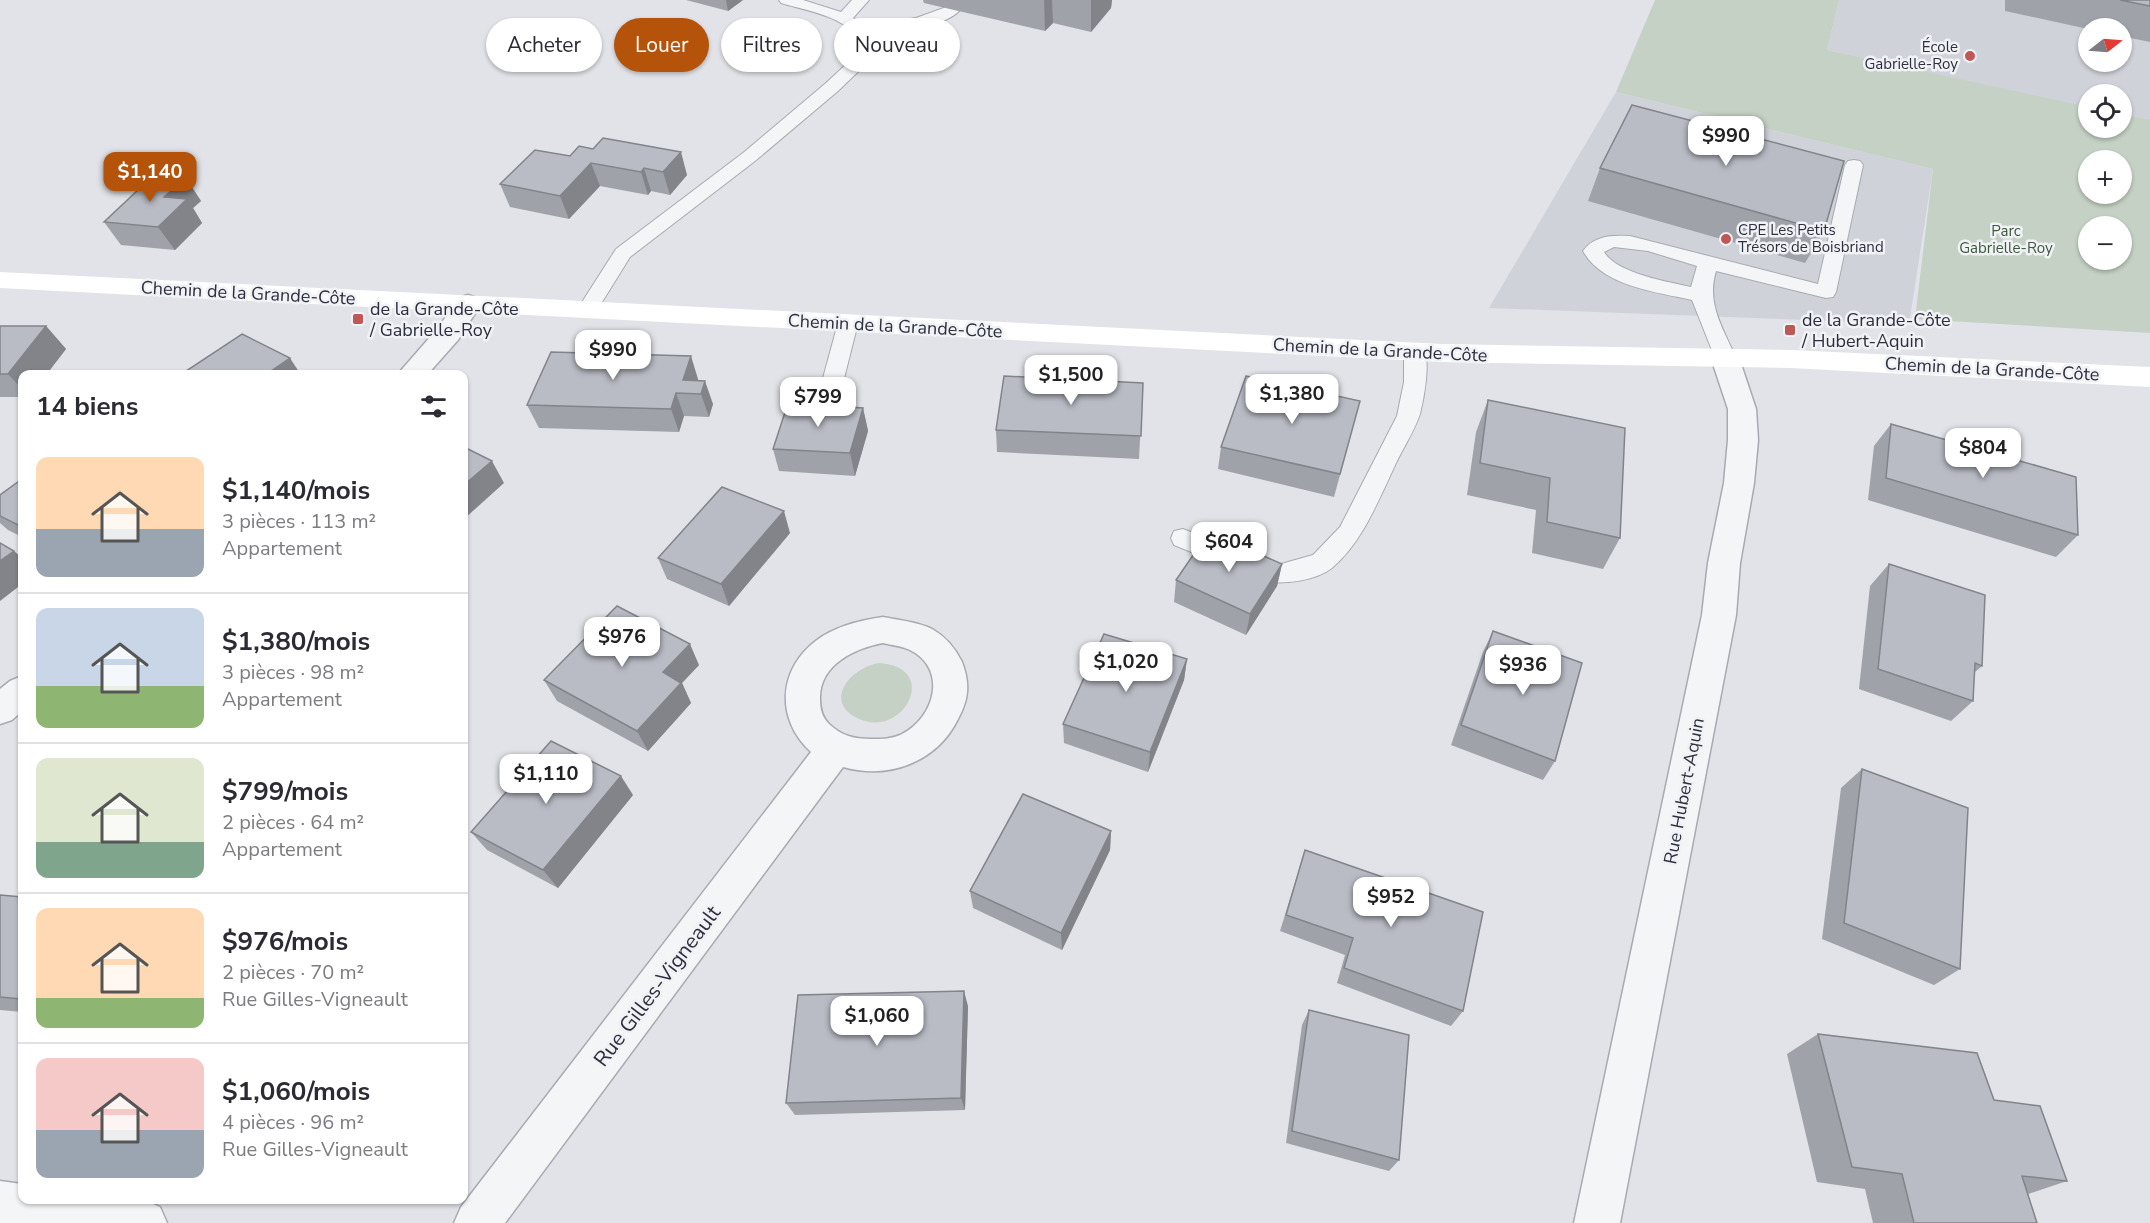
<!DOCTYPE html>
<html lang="fr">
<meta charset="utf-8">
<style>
:root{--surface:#fff;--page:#f2f2f3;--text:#2b2b33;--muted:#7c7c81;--line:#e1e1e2;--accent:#b45309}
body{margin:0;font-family:"Nunito Sans",sans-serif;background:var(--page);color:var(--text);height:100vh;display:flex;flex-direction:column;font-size:22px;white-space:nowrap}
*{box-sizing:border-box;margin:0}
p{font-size:20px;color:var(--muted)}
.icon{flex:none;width:33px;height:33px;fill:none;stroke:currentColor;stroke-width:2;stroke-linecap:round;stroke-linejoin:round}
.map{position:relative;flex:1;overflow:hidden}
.panel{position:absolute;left:18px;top:370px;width:450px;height:834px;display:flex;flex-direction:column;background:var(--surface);border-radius:12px;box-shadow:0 2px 4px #0004}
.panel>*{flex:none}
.banner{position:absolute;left:486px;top:18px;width:570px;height:54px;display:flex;gap:12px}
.needle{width:39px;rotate:73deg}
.tools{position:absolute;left:2078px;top:18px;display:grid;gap:12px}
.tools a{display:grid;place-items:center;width:54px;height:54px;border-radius:50%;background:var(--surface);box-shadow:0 2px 4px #0004;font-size:30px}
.price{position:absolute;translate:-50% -51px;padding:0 14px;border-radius:12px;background:#fff;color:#222;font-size:20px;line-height:39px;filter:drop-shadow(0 2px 3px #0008)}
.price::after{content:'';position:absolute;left:50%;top:36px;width:18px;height:14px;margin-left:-9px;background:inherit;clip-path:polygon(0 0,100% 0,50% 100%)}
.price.active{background:var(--accent);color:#fff}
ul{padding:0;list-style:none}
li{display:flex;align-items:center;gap:18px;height:150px;padding:0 18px}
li+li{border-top:2px solid var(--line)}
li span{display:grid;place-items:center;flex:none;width:168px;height:120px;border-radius:12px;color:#555}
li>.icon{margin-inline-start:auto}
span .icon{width:72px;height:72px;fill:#fffc;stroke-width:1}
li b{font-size:26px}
h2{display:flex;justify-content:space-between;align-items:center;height:72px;padding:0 18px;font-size:26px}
.tag{padding:0 21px;border-radius:27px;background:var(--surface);box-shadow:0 2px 4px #0004;font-size:21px;line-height:54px}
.tag.active{background:var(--accent);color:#fff}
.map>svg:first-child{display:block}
.built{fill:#d0d2da;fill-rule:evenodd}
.green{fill:#c5d1c4;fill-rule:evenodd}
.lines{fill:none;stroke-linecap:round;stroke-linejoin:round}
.service-casing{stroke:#a8aab2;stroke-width:2}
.minor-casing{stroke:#a8aab2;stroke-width:3}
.service{fill:#f4f5f7;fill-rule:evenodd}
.minor{fill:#f4f5f7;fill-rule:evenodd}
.secondary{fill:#fff;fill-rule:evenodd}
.wall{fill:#9fa2a9}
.shaded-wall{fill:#82848a}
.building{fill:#b9bcc5;stroke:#82848a;stroke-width:1.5}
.poi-dot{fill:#bf5756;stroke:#f1f2f6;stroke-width:2}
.labels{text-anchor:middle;stroke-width:5;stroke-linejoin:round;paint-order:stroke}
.far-poi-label{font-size:15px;fill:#2c303e;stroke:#f1f2f6;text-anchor:end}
.far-park-label{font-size:15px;fill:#3c583b;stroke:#f1f2f6}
.street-label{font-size:18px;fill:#2c303e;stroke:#f1f2f6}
.poi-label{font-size:18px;fill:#2c303e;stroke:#f1f2f6;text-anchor:start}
.near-street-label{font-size:21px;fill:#2c303e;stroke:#f1f2f6}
</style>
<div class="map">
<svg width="2150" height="1223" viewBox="0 0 2150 1223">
<rect width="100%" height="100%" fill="#e2e3e8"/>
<!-- built -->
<g class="built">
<path d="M1839,0H2150V121L2121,115V94H2088V108L1827,50ZM2088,28H2121V62H2088Z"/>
<path d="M1616,92L1933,169L1909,324L1489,308Z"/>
</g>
<!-- green -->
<g class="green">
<path d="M1655,0H1839L1827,50L2088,107V128H2121V114L2150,120V333L1915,319L1933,169L1616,92ZM2088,160H2121V194H2088ZM2088,226H2121V260H2088Z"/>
<path d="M879,663C942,667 903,741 857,718C823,701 850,668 879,663Z"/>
</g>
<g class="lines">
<defs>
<g id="service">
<path d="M779,0H803L841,12L852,0H869L853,18L866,27L916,18L952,5L960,10C946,27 894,32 873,35L876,42L866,64L838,91L755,161L630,257L594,315L587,317L580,315L577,310L616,249L743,153L826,83L853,58L860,42C847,16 807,11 781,3Z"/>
<path d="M1854,160L1860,161L1863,165L1836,292L1833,297L1826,298L1716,271C1706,304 1723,328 1736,358L1733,363L1725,365L1717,363L1692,300C1656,292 1602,286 1583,251C1594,235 1613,235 1630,236L1818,284L1845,165L1848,161ZM1614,247L1648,251L1697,266L1691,287C1668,282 1616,273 1604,252Z"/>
<path d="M848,316L855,318L858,323L833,422L830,428L822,430L814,428L811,422L838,323L841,318Z"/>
<path d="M1415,345L1423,347C1431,361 1424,398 1420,414C1415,429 1405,445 1398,459C1380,496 1364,541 1332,568C1315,581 1286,584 1266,582L1174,545L1171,538L1174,531L1183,529L1269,563L1281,564L1313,555L1340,527L1397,416L1404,382V352L1407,347Z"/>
</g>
<g id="minor">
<path d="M468,295L477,298L481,304L458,340L427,375H397L438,328L459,298Z"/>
<path d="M1725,349L1735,351L1739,358L1756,409L1758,440L1754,483L1740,563L1736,615L1620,1223H1574L1702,615L1708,563L1724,483L1728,440V409L1711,358L1715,351Z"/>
<path d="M883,617C898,620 918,622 932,629C946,637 955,648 962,662C970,683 969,699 958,719C937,762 889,780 843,767L505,1223H454L461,1207L811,752C775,719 778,669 817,640C836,626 861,620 883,617ZM883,643C891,645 902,646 910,650C948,669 935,717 902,734C892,739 882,739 871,739C854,739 842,736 829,724C822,717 820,709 820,699C819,665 855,648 883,643Z"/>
<path d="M22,676V711L12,720L0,724V689L10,681Z"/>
<path d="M0,1181L22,1184V1200H144L160,1207L167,1223H0Z"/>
</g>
</defs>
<!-- service casing -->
<use href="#service" class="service-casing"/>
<!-- minor casing -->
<use href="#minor" class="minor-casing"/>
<!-- service -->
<use href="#service" class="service"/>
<!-- minor -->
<use href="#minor" class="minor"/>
<!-- secondary -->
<path class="secondary" d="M0,272L1442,344L1791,350L2150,367V387L1791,368L1442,362L0,288Z"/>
</g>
<!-- wall -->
<g class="wall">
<path d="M686,0H743L728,11Z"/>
<path d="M923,0H1112L1111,8L1091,32L1053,23L1045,31L924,3Z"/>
<path d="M2005,0H2150V42L2121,36V28L2088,29L2005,11Z"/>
<path d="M927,24L928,35L920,43L904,39L902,27Z"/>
<path d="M570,156L687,175L670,195L651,191L648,195L600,186L569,219L510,207L500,184Z"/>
<path d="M1600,168L1824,231L1805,263L1588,201Z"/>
<path d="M186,178L201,201L193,208L202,223L175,250L121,245L104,222Z"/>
<path d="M0,326H46L66,349L46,375H22V397H0Z"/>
<path d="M698,379V381L713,404L709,417L684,416L679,432L539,428L527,405Z"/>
<path d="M1143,383L1139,459L997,452L996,430Z"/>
<path d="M1488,400L1620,538L1603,569L1532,553L1536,510L1467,495L1476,432Z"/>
<path d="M1360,401L1334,497L1218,469L1221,447Z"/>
<path d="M863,408L868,431L855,476L779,471L773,449Z"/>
<path d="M1891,424L2078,535L2056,557L1868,500L1874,446Z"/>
<path d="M22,479V537L8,530L0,523V495Z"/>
<path d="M790,533L729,606L667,579L658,558Z"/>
<path d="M1282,564L1277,586L1246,635L1174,602L1176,580Z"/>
<path d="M1889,564L1982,666L1974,673L1973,701L1951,721L1859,689L1870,586Z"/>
<path d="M1493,631L1555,761L1543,780L1451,745L1483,652Z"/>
<path d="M1187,659L1184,680L1148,772L1064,743L1063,724Z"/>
<path d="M699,665L682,683L691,703L648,751L557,701L544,680Z"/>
<path d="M1862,769L1960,969L1934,985L1822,939L1841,788Z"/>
<path d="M633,795L558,888L487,850L471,832Z"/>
<path d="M1111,831L1110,850L1062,950L973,908L970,891Z"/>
<path d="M1305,850L1463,1011L1451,1026L1337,983L1345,955L1280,931Z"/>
<path d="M0,895L22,897V1012L0,1010Z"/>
<path d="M968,1006L965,1110L795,1115L786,1103Z"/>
<path d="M1309,1010L1399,1160L1389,1171L1286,1143L1302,1025Z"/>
<path d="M1818,1034L1994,1100L2067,1181L2028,1194L2037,1223H1873L1865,1189L1817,1182L1787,1054Z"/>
</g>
<!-- shaded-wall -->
<g class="shaded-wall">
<path d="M726,0H743L728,11Z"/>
<path d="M1044,0H1052L1053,23L1045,31Z"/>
<path d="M1091,0H1112L1111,8L1091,32Z"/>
<path d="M927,24L928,35L920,43L919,31Z"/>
<path d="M681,152L687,175L670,195L663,172Z"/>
<path d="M591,163L600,186L569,219L560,196Z"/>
<path d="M644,168L651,191L648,195L641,172Z"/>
<path d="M186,178L201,201L193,208L202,223L175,250L158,227L164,197Z"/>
<path d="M46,326L66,349L46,375H22V389L8,374Z"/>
<path d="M691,356L698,379L694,394L683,380Z"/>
<path d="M290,358L301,375H265Z"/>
<path d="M705,381L713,404L709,417L701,394Z"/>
<path d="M676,393L684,416L679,432L671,409Z"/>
<path d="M863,408L868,431L855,476L850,453Z"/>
<path d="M492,461L504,483L464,519V485Z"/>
<path d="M784,511L790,533L729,606L721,584Z"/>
<path d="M14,551L22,558V584L0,601V561Z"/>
<path d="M1282,564L1277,586L1246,635L1250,614Z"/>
<path d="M690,644L699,665L682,683L691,703L648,751L637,731L663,672Z"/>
<path d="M1187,659L1184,680L1148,772L1150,752Z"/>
<path d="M621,776L633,795L558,888L543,870Z"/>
<path d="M1111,831L1110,850L1062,950L1061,933Z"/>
<path d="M964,991L968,1006L965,1110L961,1098Z"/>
</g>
<!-- building -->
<g class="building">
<path d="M2120,0H2150V6Z"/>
<path d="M910,20L927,24L919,31L902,27Z"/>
<path d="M1632,105L1844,161L1824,231L1600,168Z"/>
<path d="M603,138L681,152L663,172L644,168L641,172L591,163L560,196L500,184L535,150L570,156L579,146L593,149Z"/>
<path d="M155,174L186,178L164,197L187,199L158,227L104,222Z"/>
<path d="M0,326H46L8,374H0Z"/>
<path d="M242,334L290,358L265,375H180Z"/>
<path d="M551,352L691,356L683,380L705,381L701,394L676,393L671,409L527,405Z"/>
<path d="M1004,376L1143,383L1141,436L996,430Z"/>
<path d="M1246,376L1360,401L1340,474L1221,447Z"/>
<path d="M1488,400L1625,428L1620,538L1547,522L1550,478L1480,463Z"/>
<path d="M788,403L863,408L850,453L773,449Z"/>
<path d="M1891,424L2076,477L2078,535L1886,478Z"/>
<path d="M464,447L492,461L464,485Z"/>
<path d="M22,479V527L0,516V495Z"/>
<path d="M722,487L784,511L721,584L658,558Z"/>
<path d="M1209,532L1282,564L1250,614L1176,580Z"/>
<path d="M0,543L14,551L0,561Z"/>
<path d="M1889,564L1985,595L1982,666L1975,663L1973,701L1878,669Z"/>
<path d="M617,606L690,644L663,672L681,683L637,731L544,680Z"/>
<path d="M1493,631L1582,663L1555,761L1461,725Z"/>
<path d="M1104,634L1187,659L1150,752L1063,724Z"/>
<path d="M551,741L621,776L543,870L471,832Z"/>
<path d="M1862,769L1968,808L1960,969L1844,923Z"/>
<path d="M1023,794L1111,831L1061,933L970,891Z"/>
<path d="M1305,850L1483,912L1463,1011L1344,968L1353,938L1286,915Z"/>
<path d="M0,895L22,897V996L21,999L0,997Z"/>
<path d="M964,991L961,1098L786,1103L798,995Z"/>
<path d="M1309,1010L1409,1035L1399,1160L1292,1131Z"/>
<path d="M1818,1034L1977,1053L1994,1100L2040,1106L2067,1181L2022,1176L2037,1223H1914L1902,1174L1852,1167Z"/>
</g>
<!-- markers -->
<g class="poi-dot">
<circle cx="1970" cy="56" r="6"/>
<circle cx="1726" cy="239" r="6"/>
<rect x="352" y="313" width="12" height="12" rx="3"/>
<rect x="1784" y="324" width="12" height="12" rx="3"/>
</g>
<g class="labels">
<!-- far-poi labels -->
<g class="far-poi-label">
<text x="1958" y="52">École<tspan x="1958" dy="17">Gabrielle-Roy</tspan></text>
<text x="1738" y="235" text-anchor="start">CPE Les Petits<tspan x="1738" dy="17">Trésors de Boisbriand</tspan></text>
</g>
<!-- far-park labels -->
<g class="far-park-label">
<text x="2006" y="236">Parc<tspan x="2006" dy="17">Gabrielle-Roy</tspan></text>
</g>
<!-- street labels -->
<g class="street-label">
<text transform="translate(248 293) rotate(3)" y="6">Chemin de la Grande-Côte</text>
<text transform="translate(895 326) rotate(3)" y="6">Chemin de la Grande-Côte</text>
<text transform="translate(1380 350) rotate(3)" y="6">Chemin de la Grande-Côte</text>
<text transform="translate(1992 369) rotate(3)" y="6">Chemin de la Grande-Côte</text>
<text transform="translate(1684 791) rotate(-79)" y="6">Rue Hubert-Aquin</text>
</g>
<!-- poi labels -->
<g class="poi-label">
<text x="370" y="315">de la Grande-Côte<tspan x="370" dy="21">/ Gabrielle-Roy</tspan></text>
<text x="1802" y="326">de la Grande-Côte<tspan x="1802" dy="21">/ Hubert-Aquin</tspan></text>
</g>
<!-- near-street labels -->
<g class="near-street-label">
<text transform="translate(657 986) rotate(-53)" y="7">Rue Gilles-Vigneault</text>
</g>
</g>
</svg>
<div class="tools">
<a><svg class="needle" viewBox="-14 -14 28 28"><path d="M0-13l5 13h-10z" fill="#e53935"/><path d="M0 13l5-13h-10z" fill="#7c7c81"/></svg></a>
<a><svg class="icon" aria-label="locate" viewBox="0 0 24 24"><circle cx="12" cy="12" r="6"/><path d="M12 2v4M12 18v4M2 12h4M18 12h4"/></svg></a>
<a>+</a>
<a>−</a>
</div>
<b class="price" style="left:1726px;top:167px">$990</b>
<b class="price active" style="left:150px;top:203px">$1,140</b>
<b class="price" style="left:613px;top:381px">$990</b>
<b class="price" style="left:1071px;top:406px">$1,500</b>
<b class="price" style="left:1292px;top:425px">$1,380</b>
<b class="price" style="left:818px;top:428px">$799</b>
<b class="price" style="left:1983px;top:479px">$804</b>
<b class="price" style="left:1229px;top:573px">$604</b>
<b class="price" style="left:622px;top:668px">$976</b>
<b class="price" style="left:1126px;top:693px">$1,020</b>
<b class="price" style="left:1523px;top:696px">$936</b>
<b class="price" style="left:546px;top:805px">$1,110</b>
<b class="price" style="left:1391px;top:928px">$952</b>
<b class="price" style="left:877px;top:1047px">$1,060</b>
<div class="banner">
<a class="tag">Acheter</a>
<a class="tag active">Louer</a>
<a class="tag">Filtres</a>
<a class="tag">Nouveau</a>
</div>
<section class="panel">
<h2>14 biens<svg class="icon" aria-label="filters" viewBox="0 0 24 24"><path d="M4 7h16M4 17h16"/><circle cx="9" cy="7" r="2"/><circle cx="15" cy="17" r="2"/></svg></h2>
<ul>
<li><span style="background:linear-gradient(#ffd9b3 60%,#9aa5b1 0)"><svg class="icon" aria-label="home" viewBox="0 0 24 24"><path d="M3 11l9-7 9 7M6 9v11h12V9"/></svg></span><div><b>$1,140/mois</b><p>3 pièces · 113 m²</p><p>Appartement</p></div></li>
<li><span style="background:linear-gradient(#c9d6e8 65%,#8fb573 0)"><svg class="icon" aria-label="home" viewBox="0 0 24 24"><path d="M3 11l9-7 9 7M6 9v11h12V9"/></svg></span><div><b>$1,380/mois</b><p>3 pièces · 98 m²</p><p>Appartement</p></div></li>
<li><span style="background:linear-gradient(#dfe7d0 70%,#7fa58c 0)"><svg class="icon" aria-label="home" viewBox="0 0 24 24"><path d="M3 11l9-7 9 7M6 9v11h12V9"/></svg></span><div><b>$799/mois</b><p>2 pièces · 64 m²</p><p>Appartement</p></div></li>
<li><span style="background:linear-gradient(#ffd9b3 75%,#8fb573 0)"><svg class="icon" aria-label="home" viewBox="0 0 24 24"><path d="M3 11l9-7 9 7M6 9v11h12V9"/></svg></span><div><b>$976/mois</b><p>2 pièces · 70 m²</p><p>Rue Gilles-Vigneault</p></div></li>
<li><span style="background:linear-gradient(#f6c9c9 60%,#9aa5b1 0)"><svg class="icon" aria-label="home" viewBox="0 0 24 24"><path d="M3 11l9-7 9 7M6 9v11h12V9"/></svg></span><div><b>$1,060/mois</b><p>4 pièces · 96 m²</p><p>Rue Gilles-Vigneault</p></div></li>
</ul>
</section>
</div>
